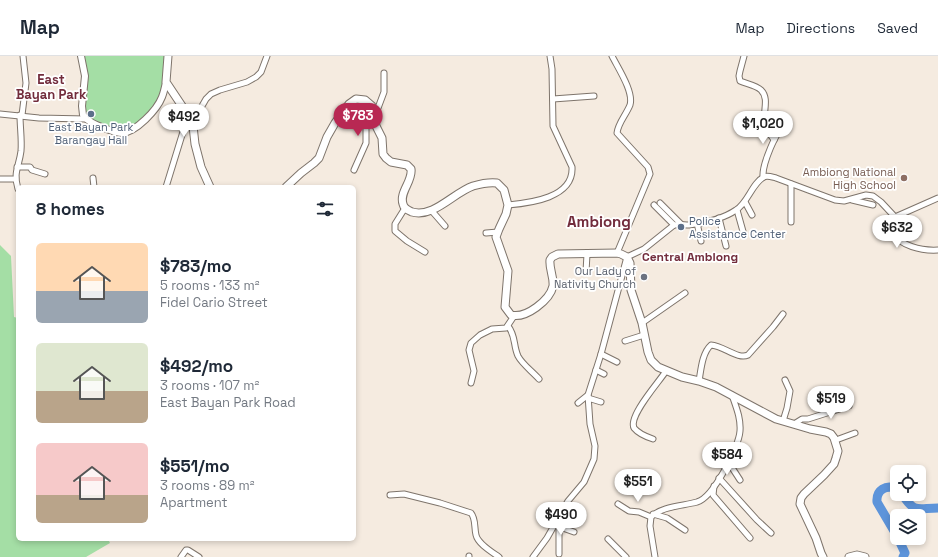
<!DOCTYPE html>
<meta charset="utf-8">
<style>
:root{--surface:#fff;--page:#f6f6f7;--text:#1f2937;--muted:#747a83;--line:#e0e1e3;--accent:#b82853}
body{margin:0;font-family:"Space Grotesk",sans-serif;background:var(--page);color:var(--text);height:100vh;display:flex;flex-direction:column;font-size:15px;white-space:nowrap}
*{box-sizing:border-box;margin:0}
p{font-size:13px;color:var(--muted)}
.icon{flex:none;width:22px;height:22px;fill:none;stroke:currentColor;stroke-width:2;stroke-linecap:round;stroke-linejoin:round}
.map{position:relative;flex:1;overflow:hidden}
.sheet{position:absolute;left:16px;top:129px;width:340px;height:356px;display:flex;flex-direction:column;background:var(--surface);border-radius:6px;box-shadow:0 2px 6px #0003}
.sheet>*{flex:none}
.controls{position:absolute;left:890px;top:409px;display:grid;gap:8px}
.controls a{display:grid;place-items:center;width:36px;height:36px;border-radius:6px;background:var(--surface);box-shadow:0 2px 6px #0003;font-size:20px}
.price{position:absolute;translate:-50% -34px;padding:0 9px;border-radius:14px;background:#fff;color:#222;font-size:13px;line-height:26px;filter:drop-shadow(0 1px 2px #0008)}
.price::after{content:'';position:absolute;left:50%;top:24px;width:12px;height:9px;margin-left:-6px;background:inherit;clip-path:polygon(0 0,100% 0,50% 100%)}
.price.on{background:var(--accent);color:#fff}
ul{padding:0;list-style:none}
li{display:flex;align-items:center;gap:12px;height:100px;padding:0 20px}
li span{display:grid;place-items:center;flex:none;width:112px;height:80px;border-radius:6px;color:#555}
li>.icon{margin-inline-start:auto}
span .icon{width:48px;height:48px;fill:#fffc;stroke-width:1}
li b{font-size:17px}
h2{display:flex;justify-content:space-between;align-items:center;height:48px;padding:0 20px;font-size:17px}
header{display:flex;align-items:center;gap:24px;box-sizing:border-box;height:56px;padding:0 20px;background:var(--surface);border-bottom:1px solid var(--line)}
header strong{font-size:19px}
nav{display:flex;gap:22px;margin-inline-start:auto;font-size:14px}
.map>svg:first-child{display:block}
.green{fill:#a4dea5}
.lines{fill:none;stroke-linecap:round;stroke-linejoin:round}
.river{stroke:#5d94da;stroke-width:9}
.minor-casing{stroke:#7e746b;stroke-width:7}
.tertiary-casing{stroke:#7e746b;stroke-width:8}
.secondary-casing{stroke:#7e746b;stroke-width:9}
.minor{stroke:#fff;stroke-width:5}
.tertiary{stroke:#fff;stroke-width:6}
.secondary{stroke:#fff;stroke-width:7}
.service-dot{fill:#5c6f8a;stroke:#fff;stroke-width:1.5}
.education-dot{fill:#8d6e63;stroke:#fff;stroke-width:1.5}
.worship-dot{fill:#6b7280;stroke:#fff;stroke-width:1.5}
.labels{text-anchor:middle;stroke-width:3.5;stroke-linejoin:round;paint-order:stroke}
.service-label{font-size:11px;fill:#4e5e75;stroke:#fff}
.education-label{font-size:11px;fill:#785e54;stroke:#fff;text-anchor:end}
.worship-label{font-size:11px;fill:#5b616d;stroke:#fff;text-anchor:end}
.neighbourhood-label{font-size:12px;font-weight:bold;fill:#722c3c;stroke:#fff}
.quarter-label{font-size:13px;font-weight:bold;fill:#722c3c;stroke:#fff}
.district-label{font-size:15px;font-weight:bold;fill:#722c3c;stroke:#fff}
</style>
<header>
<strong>Map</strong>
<nav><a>Map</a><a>Directions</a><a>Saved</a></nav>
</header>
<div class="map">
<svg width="938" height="501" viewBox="0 0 938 501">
<rect width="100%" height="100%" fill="#f5ebe0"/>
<!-- green -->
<g class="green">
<path d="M84,0H165C164,13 164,28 159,40C154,53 138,70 124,74C119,75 113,72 109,71C100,67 90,65 85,57Z"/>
<path d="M0,189L11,200L14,261L18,262V483H108L110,487L86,501H0Z"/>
</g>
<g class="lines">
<!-- river -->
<g class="river">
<path d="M897,433C886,428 876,434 877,446L897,480"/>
<path d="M902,438C915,458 917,452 938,452"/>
<path d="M898,482L905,497L903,501"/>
</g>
<defs>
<g id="minor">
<path d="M612,0C618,12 634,36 630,49C626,59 618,67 617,77L648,111L650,118L617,197"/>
<path d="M744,0L740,15L739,20L740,25C747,28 756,29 761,34C770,43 762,57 765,68C766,74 771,79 774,84"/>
<path d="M553,43L594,40"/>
<path d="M0,58L39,62L86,63"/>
<path d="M22,59L26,27L23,0"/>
<path d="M375,60L384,36V17"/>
<path d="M17,111H30L32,114L45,118"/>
<path d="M354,114L366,87V71L373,54"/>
<path d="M763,121C762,109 776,74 786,68"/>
<path d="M93,122L94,131"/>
<path d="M0,123H15"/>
<path d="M791,128V166"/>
<path d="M166,131L186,66L198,57L206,43L211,38L220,34L247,26L256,21L261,16L267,0"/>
<path d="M18,133C13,116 19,111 21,95C22,84 20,71 20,59"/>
<path d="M938,142L895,161L891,176C901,190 921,195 938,194"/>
<path d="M852,144L873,149"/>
<path d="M745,146L752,159"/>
<path d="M660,147L681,168"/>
<path d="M508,149C530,147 574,142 572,111L553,70L552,13L550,0"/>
<path d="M654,149L674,169"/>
<path d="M405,152L395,168V175L407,185L425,196"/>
<path d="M431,154L445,170"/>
<path d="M737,154L744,179"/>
<path d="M719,162L726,190"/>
<path d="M697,167L701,185"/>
<path d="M486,177L498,176"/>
<path d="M586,216L587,198"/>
<path d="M642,267L685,237"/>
<path d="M508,270C516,280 513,289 518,300C522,308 533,316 539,323"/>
<path d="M625,285L644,279"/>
<path d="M601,298L617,306"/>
<path d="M596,314L604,318"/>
<path d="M699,325C701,314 702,297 711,289C724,290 738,304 748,299L773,271L783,258"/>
<path d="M471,327L474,315L469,294L471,287L480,279L492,273L506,272L514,260"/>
<path d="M588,342L601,346"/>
<path d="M578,347L588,339"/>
<path d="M783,365L787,352L790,335L785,324"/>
<path d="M794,368L802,363H808L849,350"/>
<path d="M653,383C647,381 638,377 634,372C628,360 659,326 666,315"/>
<path d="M836,384L855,377"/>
<path d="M729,407L740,424"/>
<path d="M719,422L757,464L771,477"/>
<path d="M714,430L713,439L750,482"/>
<path d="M390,439L404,438L440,447L471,457C476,463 474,471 476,479C478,488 492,496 499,501"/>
<path d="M618,448L629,455L639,456L651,461"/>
<path d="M653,458L667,462L685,474"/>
<path d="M557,470L574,476"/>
<path d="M608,483L626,501"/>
<path d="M559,498V471"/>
<path d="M469,500V501"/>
<path d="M181,501L186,494H188L199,501"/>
<path d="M533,501L547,482L568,445L584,426L594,403L595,390L590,368L588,339L601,298L627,201L644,193L674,169C679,168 684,169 689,169C704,167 723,163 736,154C748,147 752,127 764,121C767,119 772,121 776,122L835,144L844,145L866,139L873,140L881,146L895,161"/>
<path d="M655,501L650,470L651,461C662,450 683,450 697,446C713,442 739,391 740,375C741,362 736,351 732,339"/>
</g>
<path id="tertiary" d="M81,0L85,20L82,50L83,59C88,66 96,69 104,72C110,74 115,77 122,77C136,76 157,54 162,41C164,36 165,31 166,26"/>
<g id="secondary">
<path d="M168,0L166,26L184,53L193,70L195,88L201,111L210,131"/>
<path d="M286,131L301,117L314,107L319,102L327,81L335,67L349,48L356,43L365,44L372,50L376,70L382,82L383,98L386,102L391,106L407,109L411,113C413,125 399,136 403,148C404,153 408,154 412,156C434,162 453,137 473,130C480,128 489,126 497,127L504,134L508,149L506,158L499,173L496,181L508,215L505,251L511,259C526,263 550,244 553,230C554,221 549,213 550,204L552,201L558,198L617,197L621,198L627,201L630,207L631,234L642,267L648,296L651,304L658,311L682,321L699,325L716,331L776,363L810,373L826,376L831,378L834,382L838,395L836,402L834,408L824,419L804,438L801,442L800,448L816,482L821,497L823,501"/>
<path d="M849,501L857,499L865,501"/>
</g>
</defs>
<!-- minor casing -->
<use href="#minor" class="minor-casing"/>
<!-- tertiary casing -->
<use href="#tertiary" class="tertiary-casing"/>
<!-- secondary casing -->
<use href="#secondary" class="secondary-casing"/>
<!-- minor -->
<use href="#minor" class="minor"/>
<!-- tertiary -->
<use href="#tertiary" class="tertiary"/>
<!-- secondary -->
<use href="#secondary" class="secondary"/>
</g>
<!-- markers -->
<g class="service-dot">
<circle cx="91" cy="58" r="4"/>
<circle cx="681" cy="171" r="4"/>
</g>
<circle class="education-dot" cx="904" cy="122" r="4"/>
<circle class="worship-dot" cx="644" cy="221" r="4"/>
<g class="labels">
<!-- service labels -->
<g class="service-label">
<text x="91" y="75">East Bayan Park<tspan x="91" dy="13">Barangay Hall</tspan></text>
<text x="689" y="169" text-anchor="start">Police<tspan x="689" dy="13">Assistance Center</tspan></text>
</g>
<!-- education labels -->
<g class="education-label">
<text x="896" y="120">Ambiong National<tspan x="896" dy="13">High School</tspan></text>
</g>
<!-- worship labels -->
<g class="worship-label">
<text x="636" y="219">Our Lady of<tspan x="636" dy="13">Nativity Church</tspan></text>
</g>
<!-- neighbourhood labels -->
<g class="neighbourhood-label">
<text x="690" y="205">Central Ambiong</text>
</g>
<!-- quarter labels -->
<g class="quarter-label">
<text x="51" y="28">East<tspan x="51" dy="15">Bayan Park</tspan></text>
</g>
<!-- district labels -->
<g class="district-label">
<text x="599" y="171">Ambiong</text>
</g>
</g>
</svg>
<div class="controls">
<a><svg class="icon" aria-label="locate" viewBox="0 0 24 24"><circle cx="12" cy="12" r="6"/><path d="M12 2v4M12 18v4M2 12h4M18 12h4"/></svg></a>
<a><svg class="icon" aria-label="layers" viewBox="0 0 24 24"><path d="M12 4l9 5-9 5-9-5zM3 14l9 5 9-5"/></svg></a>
</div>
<b class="price on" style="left:358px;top:81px">$783</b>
<b class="price" style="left:184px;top:82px">$492</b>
<b class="price" style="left:763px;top:89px">$1,020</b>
<b class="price" style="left:897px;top:193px">$632</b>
<b class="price" style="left:831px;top:364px">$519</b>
<b class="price" style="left:727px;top:420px">$584</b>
<b class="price" style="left:638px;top:447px">$551</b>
<b class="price" style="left:561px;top:480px">$490</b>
<section class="sheet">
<h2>8 homes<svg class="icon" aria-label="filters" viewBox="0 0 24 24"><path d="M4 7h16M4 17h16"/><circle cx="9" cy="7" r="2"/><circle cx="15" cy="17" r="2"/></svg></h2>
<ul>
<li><span style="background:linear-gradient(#ffd9b3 60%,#9aa5b1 0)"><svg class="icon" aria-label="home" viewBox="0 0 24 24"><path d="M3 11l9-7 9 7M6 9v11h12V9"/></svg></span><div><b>$783/mo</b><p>5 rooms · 133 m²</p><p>Fidel Cario Street</p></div></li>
<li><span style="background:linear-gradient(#dfe7d0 60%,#b9a48a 0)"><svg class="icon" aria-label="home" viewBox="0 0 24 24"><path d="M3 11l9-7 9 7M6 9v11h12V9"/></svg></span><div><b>$492/mo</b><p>3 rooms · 107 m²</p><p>East Bayan Park Road</p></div></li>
<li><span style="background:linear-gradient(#f6c9c9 65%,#b9a48a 0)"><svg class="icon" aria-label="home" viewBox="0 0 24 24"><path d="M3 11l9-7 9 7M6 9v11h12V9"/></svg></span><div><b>$551/mo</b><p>3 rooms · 89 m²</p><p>Apartment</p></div></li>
</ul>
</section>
</div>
